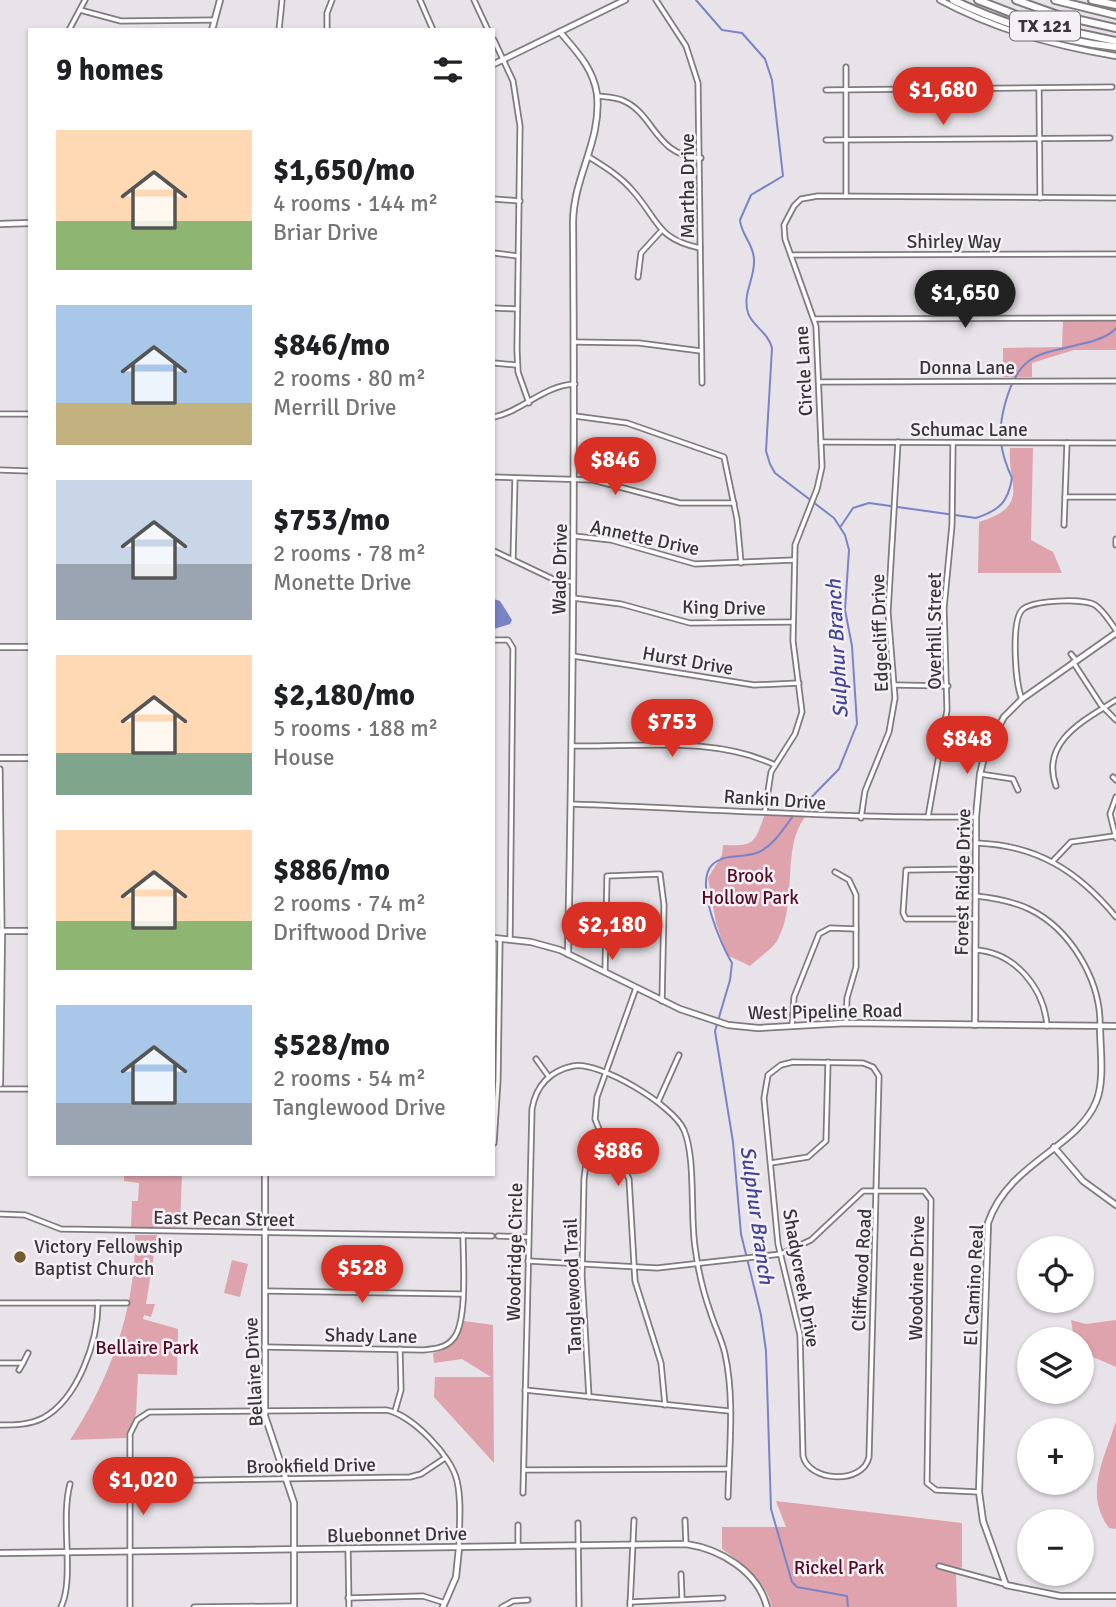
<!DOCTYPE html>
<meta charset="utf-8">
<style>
:root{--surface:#fff;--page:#f6f6f6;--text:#202124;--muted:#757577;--accent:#d93025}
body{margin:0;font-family:Signika,sans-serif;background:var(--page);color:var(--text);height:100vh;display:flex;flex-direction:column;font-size:26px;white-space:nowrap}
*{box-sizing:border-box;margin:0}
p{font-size:23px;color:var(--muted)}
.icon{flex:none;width:38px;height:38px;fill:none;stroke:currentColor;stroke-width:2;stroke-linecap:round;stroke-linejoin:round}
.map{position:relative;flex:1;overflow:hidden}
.panel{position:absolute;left:28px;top:28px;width:467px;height:1148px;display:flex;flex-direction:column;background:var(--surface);border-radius:0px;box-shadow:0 2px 5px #0004}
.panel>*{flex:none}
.tools{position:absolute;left:1017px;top:1236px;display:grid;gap:14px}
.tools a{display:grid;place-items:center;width:77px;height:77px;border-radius:50%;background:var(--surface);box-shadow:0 2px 5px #0004;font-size:35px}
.price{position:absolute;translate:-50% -60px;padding:0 16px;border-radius:24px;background:var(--accent);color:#fff;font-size:23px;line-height:46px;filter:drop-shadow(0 2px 4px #0008)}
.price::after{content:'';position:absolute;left:50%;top:42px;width:21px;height:16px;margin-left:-10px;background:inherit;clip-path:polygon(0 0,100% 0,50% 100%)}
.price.current{background:#222;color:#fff}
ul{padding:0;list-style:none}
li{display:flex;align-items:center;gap:21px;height:175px;padding:0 28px}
li span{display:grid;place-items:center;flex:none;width:196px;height:140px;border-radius:0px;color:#555}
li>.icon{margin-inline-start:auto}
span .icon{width:84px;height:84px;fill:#fffc;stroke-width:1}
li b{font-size:30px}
h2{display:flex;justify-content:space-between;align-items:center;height:84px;padding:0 28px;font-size:30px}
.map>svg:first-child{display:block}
.green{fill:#dea3ad}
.water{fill:#7b83c7}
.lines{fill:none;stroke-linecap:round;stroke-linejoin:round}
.stream{stroke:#7b83c7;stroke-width:2}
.street-casing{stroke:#7f7b7f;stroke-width:7}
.secondary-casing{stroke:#7f7b7f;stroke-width:8}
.highway-casing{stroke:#7f7b7f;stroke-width:10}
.street{stroke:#fff;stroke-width:3.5}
.secondary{stroke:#fff;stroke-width:4.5}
.highway{stroke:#fff;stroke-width:6}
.poi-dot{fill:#76592d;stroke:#f5f0f5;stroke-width:2.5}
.labels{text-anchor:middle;stroke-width:5;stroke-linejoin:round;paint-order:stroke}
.shield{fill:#f5f0f5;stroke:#716e71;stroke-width:2}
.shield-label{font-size:18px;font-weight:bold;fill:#383638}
.street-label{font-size:19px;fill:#383638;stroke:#f5f0f5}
.park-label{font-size:19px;fill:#550b23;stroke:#f5f0f5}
.poi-label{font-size:19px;fill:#383638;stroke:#f5f0f5;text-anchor:start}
.water-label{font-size:21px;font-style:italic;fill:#424597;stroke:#f5f0f5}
</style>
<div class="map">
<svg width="1116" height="1607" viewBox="0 0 1116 1607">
<rect width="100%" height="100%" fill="#e7e3e8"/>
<!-- green -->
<g class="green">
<path d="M1063,321H1116V350H1074L1032,363V377H1003V348L1062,347Z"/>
<path d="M1010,448H1033L1031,540L1053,552L1062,573H978L979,522C1032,505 1007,486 1010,448Z"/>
<path d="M765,814L805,817C781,848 798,902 778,939C773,949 758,958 750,966L727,955L716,923L708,878L722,855L723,845C755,846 754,844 765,814Z"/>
<path d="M124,1174H182L180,1227H131L132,1201H138L139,1183L124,1181Z"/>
<path d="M135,1235H157L146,1304H155L151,1317L144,1315L143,1319L178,1329L177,1375L138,1374L136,1414L126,1438L70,1440C110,1379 136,1309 135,1235Z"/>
<path d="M232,1260L248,1264L240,1297L224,1293Z"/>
<path d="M1071,1320L1086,1324L1116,1320V1367L1084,1353L1082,1339L1074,1338Z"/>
<path d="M464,1321L493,1325L494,1463L434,1397L435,1377H491L462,1359L434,1363L433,1353C451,1349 460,1339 464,1321Z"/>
<path d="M1116,1421V1529L1109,1528C1083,1493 1105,1458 1116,1421Z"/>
<path d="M776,1501L962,1523V1567L956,1571L957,1607H772C766,1581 743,1564 722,1549V1527H786Z"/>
</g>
<!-- water -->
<path class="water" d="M494,599L500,601L512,620L510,624L494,629Z"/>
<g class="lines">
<!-- stream -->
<g class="stream">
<path d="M696,0L722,30L742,33L765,59L772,80L783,176L751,195L740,220C741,235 754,244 754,260C755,279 742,293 748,313C753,327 768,332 772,348L766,451L770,464L775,473L834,518L845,535L849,550L845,610L852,646L857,724L839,769L797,812"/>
<path d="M841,526L853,508L869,503L976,518C1000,510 1008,502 1012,478C1000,452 997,433 1005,404C1020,348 1043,355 1093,341C1101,338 1111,335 1116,328"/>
<path d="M793,816C784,828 774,845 759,852C745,859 725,852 712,865C694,883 721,945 732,963L730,980L715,1031L733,1142L741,1234L761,1315L766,1351L771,1509L792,1582L797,1587L847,1596L848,1607"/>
</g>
<defs>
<g id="street">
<path d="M420,0L433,30"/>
<path d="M474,0L488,30"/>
<path d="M656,0L686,46L698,83L702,383"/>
<path d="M80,10L121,21L214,20"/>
<path d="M69,30L85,0"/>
<path d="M279,30L282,0"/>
<path d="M327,30V13L332,0"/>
<path d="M494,40L513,81L520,126L517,350L518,372L529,403"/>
<path d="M1039,88L1040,198"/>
<path d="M826,90L1112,87"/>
<path d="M597,96C605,97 616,97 624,101C655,115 655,156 701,158"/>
<path d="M826,140L1110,138"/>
<path d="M589,157C605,167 620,176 632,190C659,220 656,239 700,248"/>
<path d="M846,196V67"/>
<path d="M494,199L520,201"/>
<path d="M494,253L518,256"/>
<path d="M792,255L1116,254"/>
<path d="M638,277L641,253L662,230"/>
<path d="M494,308L517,309"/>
<path d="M815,319L1116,318"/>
<path d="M574,342L639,343L701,351"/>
<path d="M494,363L517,365"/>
<path d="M819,382L1116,381"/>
<path d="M0,414H30"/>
<path d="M575,416L627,423L724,457L737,519L741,563"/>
<path d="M494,417C523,411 544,385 575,384"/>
<path d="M821,442L1116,443"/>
<path d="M0,470L30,471"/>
<path d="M494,477L593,480L680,503H734"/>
<path d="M1065,497H1116"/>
<path d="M1064,525L1067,443"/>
<path d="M574,536L611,540L695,564L794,560"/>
<path d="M1116,539V545"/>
<path d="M494,551L553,579L573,582"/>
<path d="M513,560L515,478"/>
<path d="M573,598L621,604L690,623L793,622"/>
<path d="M494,640H508L513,648L510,939"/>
<path d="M1071,654L1076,660"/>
<path d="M573,656L754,685L799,683"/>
<path d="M1073,662L1101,705L1116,720"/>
<path d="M895,685L948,686"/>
<path d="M1022,699C1015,684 1011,622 1022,610C1031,600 1084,598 1095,605C1104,611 1110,622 1116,630"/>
<path d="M572,746C638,747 714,736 775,765"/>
<path d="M0,769L2,931"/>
<path d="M980,774L1013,779L1018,790"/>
<path d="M1113,777L1116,780"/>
<path d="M1056,786C1040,741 1085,720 1116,700"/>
<path d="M1116,797L1110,814L1116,838"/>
<path d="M571,804C706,809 841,818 976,817"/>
<path d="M765,811L771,772L795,734L802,712L793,641L795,545L817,489L822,467L816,326L785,239L784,225L794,206L801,199L818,196L1116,198"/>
<path d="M928,817L947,710L944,608L952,525L953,443"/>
<path d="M861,818L865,791L889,732L895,698L888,612L898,442"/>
<path d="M976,843C1037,845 1078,871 1116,917"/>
<path d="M1053,861L1071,842L1114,836"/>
<path d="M835,872L849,880L856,895V967L847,998L846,1023"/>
<path d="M976,896C995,898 1012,901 1029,909C1071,929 1101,981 1100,1026"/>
<path d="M976,919H906L903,913L906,870L976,869"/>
<path d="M975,950C1015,952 1044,988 1047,1026"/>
<path d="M605,972L607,876L660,874L664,905L662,1001"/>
<path d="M636,988L597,1097L595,1119L604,1142L621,1162L629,1179L635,1281L661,1363L665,1405"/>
<path d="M792,1026L794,997L819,934L830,928L856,929"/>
<path d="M536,1059L549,1077"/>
<path d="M793,1062L863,1063L873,1067L879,1076L869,1457C863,1485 809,1482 803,1456L800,1335L778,1244L764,1098L768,1075L781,1065Z"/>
<path d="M0,1089H30"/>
<path d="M658,1102L679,1055"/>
<path d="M494,1143L498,1080L500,939"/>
<path d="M771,1163L808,1157L826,1141L828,1062"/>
<path d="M0,1214L25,1215L61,1229L492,1236"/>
<path d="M498,1236L528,1237"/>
<path d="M528,1261L657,1268L781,1254L811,1240L863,1191H924L931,1200L927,1483L936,1490L979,1492"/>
<path d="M266,1291L461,1294"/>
<path d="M0,1303H127"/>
<path d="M264,1347L423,1350C434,1349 446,1348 453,1339C468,1323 463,1259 463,1235"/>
<path d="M0,1363H23L28,1353"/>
<path d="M19,1370L23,1363"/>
<path d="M525,1390L729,1411"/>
<path d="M589,1397L582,1276L584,1179L587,1155L602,1139"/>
<path d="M395,1411L401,1390L400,1349"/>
<path d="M0,1425C15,1425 29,1425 43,1418C78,1399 98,1341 98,1303"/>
<path d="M524,1470L728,1469"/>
<path d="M131,1481L410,1477L421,1474L445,1458"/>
<path d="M523,1493L532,1109C536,1086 550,1071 573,1066C600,1061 673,1105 684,1130C696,1159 690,1213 695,1247C698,1270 703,1292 711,1314C715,1327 722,1340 725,1354C735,1399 729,1451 728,1497"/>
<path d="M685,1520L686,1544"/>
<path d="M578,1523L579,1607"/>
<path d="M518,1546V1525"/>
<path d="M348,1548L349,1607"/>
<path d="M939,1566L1005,1584"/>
<path d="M681,1574L682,1598"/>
<path d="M348,1598L423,1596L445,1603"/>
<path d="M630,1602L723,1598"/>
<path d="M61,1607C75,1578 60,1521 70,1484"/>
<path d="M130,1607V1434L137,1420L149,1412L386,1410C411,1414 452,1456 457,1481C462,1502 459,1526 459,1547"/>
<path d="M194,1607L293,1606"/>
<path d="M502,1607L513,1601L528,1600"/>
<path d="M630,1607L634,1520"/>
</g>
<g id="secondary">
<path d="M940,0C994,29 1055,46 1116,56"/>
<path d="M212,30L220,0"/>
<path d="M560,32C577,52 593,68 597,94C602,141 573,177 573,223C575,467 573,710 568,954"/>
<path d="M494,64L625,0"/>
<path d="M0,224L30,223"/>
<path d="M0,647H30"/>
<path d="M0,758H30"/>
<path d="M1,931H30"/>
<path d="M494,938L531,942L560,950L680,1009L728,1025L758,1028L846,1023L1116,1026"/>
<path d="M975,1025L976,817L980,774L986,749L1004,717L1022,699L1116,633"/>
<path d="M1100,1026C1100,1049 1105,1081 1096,1102C1077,1148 1008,1163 988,1223L979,1492L983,1521L1006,1585L1060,1596H1116"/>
<path d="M0,1084L2,931"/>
<path d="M1054,1147L1083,1181L1116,1205"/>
<path d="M265,1174V1416L294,1503V1607"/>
<path d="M0,1553L686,1544C720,1549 758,1571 767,1607"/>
<path d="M443,1607L456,1577L459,1548"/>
</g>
<g id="highway">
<path d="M953,0C1005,25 1059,41 1116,47"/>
<path d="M978,0L1045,26L1116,41"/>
<path d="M1016,0L1058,15L1116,28"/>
<path d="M1055,0L1116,15"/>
<path d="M1092,0L1116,5"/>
</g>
</defs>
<!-- street casing -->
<use href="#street" class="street-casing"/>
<!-- secondary casing -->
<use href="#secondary" class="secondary-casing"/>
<!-- highway casing -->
<use href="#highway" class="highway-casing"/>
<!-- street -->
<use href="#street" class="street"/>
<!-- secondary -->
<use href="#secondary" class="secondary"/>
<!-- highway -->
<use href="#highway" class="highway"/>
</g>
<!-- markers -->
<circle class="poi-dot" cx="20" cy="1257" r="7"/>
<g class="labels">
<!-- shield labels -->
<rect class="shield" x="1010" y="11.5" width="70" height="29" rx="5"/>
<g class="shield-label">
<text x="1045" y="32">TX 121</text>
</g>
<!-- street labels -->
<g class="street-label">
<text transform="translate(687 186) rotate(-90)" y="7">Martha Drive</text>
<text x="954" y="248">Shirley Way</text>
<text x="967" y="374">Donna Lane</text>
<text transform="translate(803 371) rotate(-93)" y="7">Circle Lane</text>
<text x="969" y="436">Schumac Lane</text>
<text transform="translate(645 537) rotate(12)" y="7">Annette Drive</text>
<text transform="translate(559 569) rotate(-89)" y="7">Wade Drive</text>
<text transform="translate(724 607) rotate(1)" y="7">King Drive</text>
<text transform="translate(934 631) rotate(-90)" y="7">Overhill Street</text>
<text transform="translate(879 633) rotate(-92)" y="7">Edgecliff Drive</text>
<text transform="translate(688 660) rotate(10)" y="7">Hurst Drive</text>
<text transform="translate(775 799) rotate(4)" y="7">Rankin Drive</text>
<text transform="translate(962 882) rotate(-89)" y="7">Forest Ridge Drive</text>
<text transform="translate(825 1011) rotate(-1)" y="7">West Pipeline Road</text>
<text transform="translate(224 1218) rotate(1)" y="7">East Pecan Street</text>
<text transform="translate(514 1252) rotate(-89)" y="7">Woodridge Circle</text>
<text transform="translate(861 1270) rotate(-87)" y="7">Cliffwood Road</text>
<text transform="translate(802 1278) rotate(80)" y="7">Shadycreek Drive</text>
<text transform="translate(916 1278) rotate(-89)" y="7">Woodvine Drive</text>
<text transform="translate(973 1285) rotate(-87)" y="7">El Camino Real</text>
<text transform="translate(572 1286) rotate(-92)" y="7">Tanglewood Trail</text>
<text transform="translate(371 1335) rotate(1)" y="7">Shady Lane</text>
<text transform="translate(253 1372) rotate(-93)" y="7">Bellaire Drive</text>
<text transform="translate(311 1465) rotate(-1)" y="7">Brookfield Drive</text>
<text transform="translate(397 1534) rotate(-1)" y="7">Bluebonnet Drive</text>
</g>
<!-- park labels -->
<g class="park-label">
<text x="750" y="882">Brook<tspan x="750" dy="22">Hollow Park</tspan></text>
<text x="147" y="1354">Bellaire Park</text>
<text x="839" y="1574">Rickel Park</text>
</g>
<!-- poi labels -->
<g class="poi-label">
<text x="34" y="1253">Victory Fellowship<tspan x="34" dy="22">Baptist Church</tspan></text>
</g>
<!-- water labels -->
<g class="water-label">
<text transform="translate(837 649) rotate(-93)" y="7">Sulphur Branch</text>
<text transform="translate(757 1215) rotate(82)" y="7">Sulphur Branch</text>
</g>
</g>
</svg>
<div class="tools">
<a><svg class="icon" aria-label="locate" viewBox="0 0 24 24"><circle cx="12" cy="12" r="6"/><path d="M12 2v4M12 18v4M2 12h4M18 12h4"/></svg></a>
<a><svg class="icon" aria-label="layers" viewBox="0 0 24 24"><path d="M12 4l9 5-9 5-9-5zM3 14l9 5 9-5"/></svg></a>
<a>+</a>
<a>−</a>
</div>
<b class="price" style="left:943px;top:127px">$1,680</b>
<b class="price current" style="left:965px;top:330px">$1,650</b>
<b class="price" style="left:615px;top:497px">$846</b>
<b class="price" style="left:672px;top:759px">$753</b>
<b class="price" style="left:967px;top:776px">$848</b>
<b class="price" style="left:612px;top:962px">$2,180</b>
<b class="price" style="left:618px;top:1188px">$886</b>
<b class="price" style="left:362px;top:1305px">$528</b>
<b class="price" style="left:143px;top:1517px">$1,020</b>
<section class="panel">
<h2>9 homes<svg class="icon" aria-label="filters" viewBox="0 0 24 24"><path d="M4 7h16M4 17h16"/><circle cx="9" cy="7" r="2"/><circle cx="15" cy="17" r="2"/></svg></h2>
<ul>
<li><span style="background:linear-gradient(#ffd9b3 65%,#8fb573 0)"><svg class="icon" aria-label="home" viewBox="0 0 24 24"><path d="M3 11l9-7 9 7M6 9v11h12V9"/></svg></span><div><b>$1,650/mo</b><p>4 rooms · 144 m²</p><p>Briar Drive</p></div></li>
<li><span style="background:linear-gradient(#a9c7e8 70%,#c2b280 0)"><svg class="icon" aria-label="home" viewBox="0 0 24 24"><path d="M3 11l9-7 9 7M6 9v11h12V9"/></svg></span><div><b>$846/mo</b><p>2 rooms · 80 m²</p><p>Merrill Drive</p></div></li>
<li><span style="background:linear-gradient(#c9d6e8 60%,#9aa5b1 0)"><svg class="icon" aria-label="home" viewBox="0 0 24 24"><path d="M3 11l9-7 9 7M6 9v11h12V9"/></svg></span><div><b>$753/mo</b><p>2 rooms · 78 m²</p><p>Monette Drive</p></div></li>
<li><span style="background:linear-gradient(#ffd9b3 70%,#7fa58c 0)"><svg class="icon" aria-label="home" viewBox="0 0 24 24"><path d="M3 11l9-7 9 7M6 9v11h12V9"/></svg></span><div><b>$2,180/mo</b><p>5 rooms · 188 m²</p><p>House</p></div></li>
<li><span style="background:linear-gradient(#ffd9b3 65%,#8fb573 0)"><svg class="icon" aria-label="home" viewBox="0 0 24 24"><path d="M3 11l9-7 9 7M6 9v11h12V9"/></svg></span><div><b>$886/mo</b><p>2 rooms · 74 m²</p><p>Driftwood Drive</p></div></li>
<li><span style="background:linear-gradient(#a9c7e8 70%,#9aa5b1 0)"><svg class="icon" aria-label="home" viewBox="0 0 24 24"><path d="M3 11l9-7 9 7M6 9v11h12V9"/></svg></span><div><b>$528/mo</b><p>2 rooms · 54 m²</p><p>Tanglewood Drive</p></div></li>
</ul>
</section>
</div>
